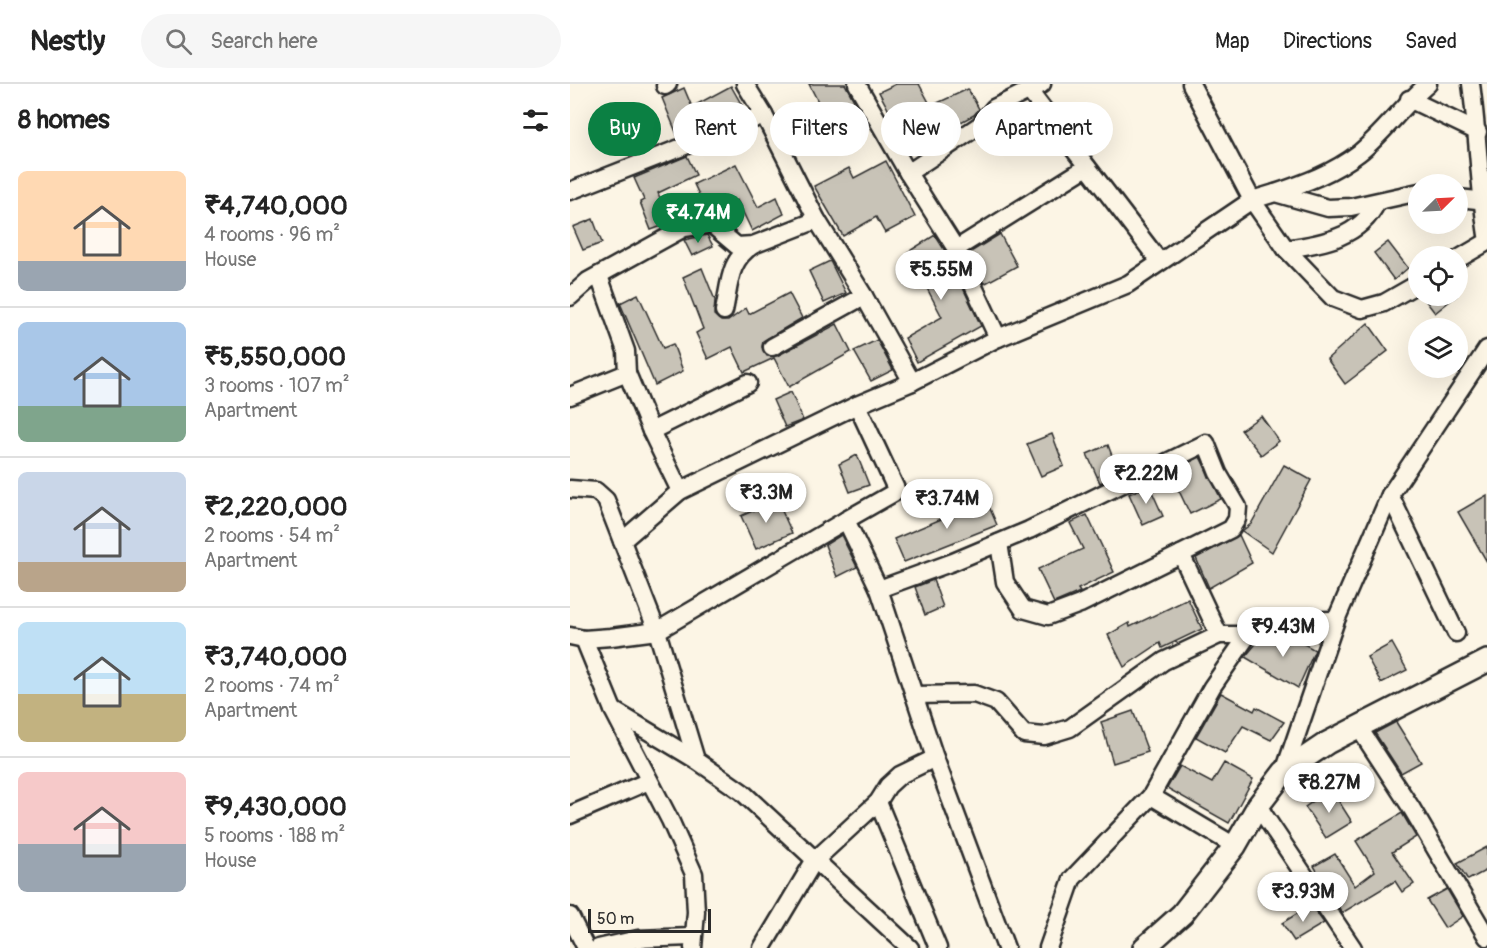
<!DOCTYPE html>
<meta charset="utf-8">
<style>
:root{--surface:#fff;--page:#f6f6f6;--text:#222;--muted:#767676;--line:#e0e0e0;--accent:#0b8043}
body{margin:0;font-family:Pangolin,sans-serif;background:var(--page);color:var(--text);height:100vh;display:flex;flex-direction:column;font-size:22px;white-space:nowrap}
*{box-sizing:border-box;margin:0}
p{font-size:20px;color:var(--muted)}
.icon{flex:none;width:33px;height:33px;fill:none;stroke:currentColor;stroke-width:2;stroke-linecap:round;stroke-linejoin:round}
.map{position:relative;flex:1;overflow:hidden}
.drawer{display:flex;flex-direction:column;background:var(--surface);width:570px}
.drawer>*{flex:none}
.guide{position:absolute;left:18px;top:18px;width:570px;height:54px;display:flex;gap:12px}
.needle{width:39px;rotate:66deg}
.buttons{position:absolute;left:838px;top:90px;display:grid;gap:12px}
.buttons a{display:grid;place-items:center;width:60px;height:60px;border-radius:50%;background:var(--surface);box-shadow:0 6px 24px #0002;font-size:30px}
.scale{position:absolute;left:18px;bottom:15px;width:123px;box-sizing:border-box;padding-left:6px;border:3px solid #2b2b2b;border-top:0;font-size:16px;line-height:21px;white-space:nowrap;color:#2b2b2b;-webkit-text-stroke:4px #fcf5e5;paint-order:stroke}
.price{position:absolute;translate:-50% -51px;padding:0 14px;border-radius:21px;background:#fff;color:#222;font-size:20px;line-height:39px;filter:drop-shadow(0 2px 3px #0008)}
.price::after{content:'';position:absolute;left:50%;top:36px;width:18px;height:14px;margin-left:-9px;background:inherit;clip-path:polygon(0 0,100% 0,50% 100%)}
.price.current{background:var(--accent);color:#fff}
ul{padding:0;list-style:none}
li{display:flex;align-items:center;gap:18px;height:150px;padding:0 18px}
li+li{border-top:2px solid var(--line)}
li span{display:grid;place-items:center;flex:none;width:168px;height:120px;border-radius:9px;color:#555}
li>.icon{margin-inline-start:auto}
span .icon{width:72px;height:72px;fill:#fffc;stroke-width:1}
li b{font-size:26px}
h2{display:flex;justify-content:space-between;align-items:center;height:72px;padding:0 18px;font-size:26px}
.pill{padding:0 21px;border-radius:27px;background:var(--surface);box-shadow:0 6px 24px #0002;font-size:21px;line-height:54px}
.pill.current{background:var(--accent);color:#fff}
header{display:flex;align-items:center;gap:36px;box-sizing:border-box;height:84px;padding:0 30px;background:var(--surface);border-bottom:2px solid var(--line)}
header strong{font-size:28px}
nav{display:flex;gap:33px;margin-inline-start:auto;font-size:21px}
.search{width:420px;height:54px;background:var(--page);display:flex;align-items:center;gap:15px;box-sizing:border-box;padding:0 21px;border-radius:33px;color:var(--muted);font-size:22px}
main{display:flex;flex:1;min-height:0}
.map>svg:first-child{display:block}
.building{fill:#c8c3b7;stroke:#2b2b2b;stroke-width:1.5}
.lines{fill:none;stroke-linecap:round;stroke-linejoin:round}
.minor-casing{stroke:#2b2b2b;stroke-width:21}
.tertiary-casing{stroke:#2b2b2b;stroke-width:26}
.minor{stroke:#fcf5e5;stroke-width:16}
.tertiary{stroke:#fcf5e5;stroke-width:21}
</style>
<header>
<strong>Nestly</strong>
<div class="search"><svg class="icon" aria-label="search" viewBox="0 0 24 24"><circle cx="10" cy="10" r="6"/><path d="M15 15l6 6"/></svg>Search here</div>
<nav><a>Map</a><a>Directions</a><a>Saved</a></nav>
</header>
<main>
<section class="drawer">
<h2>8 homes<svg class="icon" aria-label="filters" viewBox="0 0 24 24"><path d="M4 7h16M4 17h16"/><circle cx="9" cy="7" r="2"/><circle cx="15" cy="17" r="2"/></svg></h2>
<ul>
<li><span style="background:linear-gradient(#ffd9b3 75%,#9aa5b1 0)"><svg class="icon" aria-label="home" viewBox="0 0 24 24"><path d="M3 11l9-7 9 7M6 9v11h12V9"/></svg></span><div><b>₹4,740,000</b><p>4 rooms · 96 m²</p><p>House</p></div></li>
<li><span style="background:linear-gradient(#a9c7e8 70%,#7fa58c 0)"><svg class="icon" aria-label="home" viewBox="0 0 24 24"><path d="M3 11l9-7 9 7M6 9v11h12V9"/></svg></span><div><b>₹5,550,000</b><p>3 rooms · 107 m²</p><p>Apartment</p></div></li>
<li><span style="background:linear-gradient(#c9d6e8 75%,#b9a48a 0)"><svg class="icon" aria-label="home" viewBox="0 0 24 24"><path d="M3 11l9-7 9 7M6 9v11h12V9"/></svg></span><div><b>₹2,220,000</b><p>2 rooms · 54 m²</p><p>Apartment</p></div></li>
<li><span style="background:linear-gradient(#bfe0f5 60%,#c2b280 0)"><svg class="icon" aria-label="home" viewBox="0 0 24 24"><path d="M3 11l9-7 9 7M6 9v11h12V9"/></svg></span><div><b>₹3,740,000</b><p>2 rooms · 74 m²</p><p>Apartment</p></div></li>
<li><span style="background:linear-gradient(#f6c9c9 60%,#9aa5b1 0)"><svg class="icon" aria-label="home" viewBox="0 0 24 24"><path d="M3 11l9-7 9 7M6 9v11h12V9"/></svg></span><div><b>₹9,430,000</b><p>5 rooms · 188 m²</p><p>House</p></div></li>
</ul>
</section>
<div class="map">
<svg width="917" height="864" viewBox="0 0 917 864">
<rect width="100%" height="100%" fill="#fcf5e5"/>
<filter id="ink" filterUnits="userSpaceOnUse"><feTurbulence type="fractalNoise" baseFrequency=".0167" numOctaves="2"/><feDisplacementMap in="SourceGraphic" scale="12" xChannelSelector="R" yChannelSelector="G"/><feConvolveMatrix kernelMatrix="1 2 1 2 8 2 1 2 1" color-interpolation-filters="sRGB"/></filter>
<g filter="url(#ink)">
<!-- building -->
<g class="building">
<path d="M239,0H275L290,28L261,43Z"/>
<path d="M326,0H349L361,22L398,5L409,25L404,31L359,55L360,58L341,68L309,8Z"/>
<path d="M161,2L174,25L108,53L92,14L114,4L122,23Z"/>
<path d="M117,72L126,91L88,109L100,139L81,146L70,118L74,116L64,94Z"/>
<path d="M316,77L345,133L315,149L306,133L273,152L244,102L279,84L284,94Z"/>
<path d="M166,80L188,123L207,113L214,130L182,147L167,116L138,130L124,100Z"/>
<path d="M23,135L32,159L13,166L3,143Z"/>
<path d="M430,150L447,182L414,200L399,169Z"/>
<path d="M137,151L143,162L122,172L114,156Z"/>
<path d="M365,151L377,170L411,242L347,278L335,254L372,233L338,168Z"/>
<path d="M818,158L838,184L824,196L804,169Z"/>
<path d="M260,177L276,209L254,219L239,187Z"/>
<path d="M132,184L145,216L144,231L151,237H158L176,224L179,230L219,209L232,234L193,257L192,263L197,272H207L267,240L281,268L219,303L204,274L174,288L162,263L138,275L126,249L133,245L113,193Z"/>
<path d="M68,210L93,264L103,260L113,287L85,301L50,219Z"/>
<path d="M852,212H886L865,229Z"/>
<path d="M798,239L818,267L775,300L757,275Z"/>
<path d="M307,256L323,286L301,297L284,267Z"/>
<path d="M221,308L233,336L215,343L203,316Z"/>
<path d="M691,332L709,357L691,371L671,346Z"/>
<path d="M482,350L494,382L471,392L457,360Z"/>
<path d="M538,361L549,390L530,399L517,370Z"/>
<path d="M287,371L299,401L280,408L269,380Z"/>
<path d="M630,373L651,415L620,430L600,388Z"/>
<path d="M714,381L741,396L702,468L672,447L681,440Z"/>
<path d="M579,401L593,432L573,441L559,410Z"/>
<path d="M917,411V478L888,428Z"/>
<path d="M415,413L427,441L334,478L324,455L395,425L393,422Z"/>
<path d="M207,416L222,449L186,465L171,432Z"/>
<path d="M517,431L544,488L508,505L510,508L484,519L468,485L513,465L500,439Z"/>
<path d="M271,451L287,483L267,493L255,461Z"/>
<path d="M669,451L682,479L639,504L626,474Z"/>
<path d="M363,496L373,523L355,531L345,503Z"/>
<path d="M618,515L632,545L592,564L590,559L554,583L538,551L559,539L560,543Z"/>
<path d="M695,549L715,562L720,552L745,566L728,604L675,573Z"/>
<path d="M822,559L837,586L811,599L797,573Z"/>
<path d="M651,609L684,627L686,623L714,638L701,656L673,642L655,669L626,653Z"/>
<path d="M563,627L578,668L543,679L531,638Z"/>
<path d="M826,638L851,678L831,689L805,649Z"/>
<path d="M654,679L683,695L659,739L597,704L610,682L642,699Z"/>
<path d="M761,705L782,738L756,754L735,723Z"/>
<path d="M832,729L846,753L822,768L844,800L832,808L825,797L772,829L744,782L765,770L785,802L805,787L786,757Z"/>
<path d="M917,763V786L898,796L887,779Z"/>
<path d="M877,805L893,832L875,844L857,816Z"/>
<path d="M741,821L754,839L724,857L712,839Z"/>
</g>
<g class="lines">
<defs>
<g id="minor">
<path d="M175,0L194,31L247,136L294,212L202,263"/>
<path d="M287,0L338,89L386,165L428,254"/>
<path d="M621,0L682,116L716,165L763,214L792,225L814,219L849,199"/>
<path d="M901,0C908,50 909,101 917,151"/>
<path d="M95,2L98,0"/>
<path d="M460,8L590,178"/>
<path d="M839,15L908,48"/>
<path d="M338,89L410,41L424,24L472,0"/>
<path d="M0,107L194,31"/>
<path d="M705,109C735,99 763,89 789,69C814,49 833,21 858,0"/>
<path d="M888,114L917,117"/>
<path d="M386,165L517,83"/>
<path d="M716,165C752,160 791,153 807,118"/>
<path d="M888,175L917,158"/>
<path d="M294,212L342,298"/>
<path d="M0,213L18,197L114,144L141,140L167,162L183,161L247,136"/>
<path d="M154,227C160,200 158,177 183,161"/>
<path d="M57,289L81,347L110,407"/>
<path d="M0,312L57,289L56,267L29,192"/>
<path d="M287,321L327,407L276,436L309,505L365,674L436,864"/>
<path d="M81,347L178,299"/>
<path d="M0,405L26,407L36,416L87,547L126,676"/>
<path d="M820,411L886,549"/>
<path d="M52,457L110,407L287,321L342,298L428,254L558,200L682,116L705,109L758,124L781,123L849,108"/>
<path d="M429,459L435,498L453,525L478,532L510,520L611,470"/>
<path d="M309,505L383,478L459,446L636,359L648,389L668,423L667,435L661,445L611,470L649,551"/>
<path d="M0,552L14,555L41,553L87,547L276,436"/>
<path d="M14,555L43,626L100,736L124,790L126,828L123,864"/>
<path d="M344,611L404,610L426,618L454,650L474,652L500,644L594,577L649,551H678L686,540L703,537L766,536"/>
<path d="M43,626L126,676L172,708L340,864"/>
<path d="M789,644L842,725L917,853"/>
<path d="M714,688L766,536L820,411L917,265"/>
<path d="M581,712L665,762"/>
<path d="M308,718L368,864"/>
<path d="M688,722L783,864"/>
<path d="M0,731L79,697"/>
<path d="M0,832L16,864"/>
<path d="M28,864L68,855L121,853"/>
<path d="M192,864L244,777L308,718L318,702L330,691L365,674"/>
<path d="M478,864L502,795L581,712L642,603L678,551"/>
</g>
<path id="tertiary" d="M574,864L612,830L665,762L688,722L714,688L757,659L917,577"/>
</defs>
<!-- minor casing -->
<use href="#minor" class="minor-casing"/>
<!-- tertiary casing -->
<use href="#tertiary" class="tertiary-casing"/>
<!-- minor -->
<use href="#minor" class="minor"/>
<!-- tertiary -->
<use href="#tertiary" class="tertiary"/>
</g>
</g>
</svg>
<div class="buttons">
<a><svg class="needle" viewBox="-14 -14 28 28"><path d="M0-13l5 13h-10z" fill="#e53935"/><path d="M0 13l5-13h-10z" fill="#767676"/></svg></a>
<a><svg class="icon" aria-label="locate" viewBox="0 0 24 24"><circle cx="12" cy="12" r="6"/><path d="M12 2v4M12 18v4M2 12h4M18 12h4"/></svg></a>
<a><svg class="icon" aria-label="layers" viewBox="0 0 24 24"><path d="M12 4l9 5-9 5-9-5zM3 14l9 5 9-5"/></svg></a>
</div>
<div class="scale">50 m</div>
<b class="price current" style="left:128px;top:160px">₹4.74M</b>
<b class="price" style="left:371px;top:217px">₹5.55M</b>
<b class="price" style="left:576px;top:421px">₹2.22M</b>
<b class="price" style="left:196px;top:440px">₹3.3M</b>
<b class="price" style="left:377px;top:446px">₹3.74M</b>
<b class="price" style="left:713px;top:574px">₹9.43M</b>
<b class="price" style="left:759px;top:730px">₹8.27M</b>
<b class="price" style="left:733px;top:839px">₹3.93M</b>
<div class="guide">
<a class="pill current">Buy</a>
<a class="pill">Rent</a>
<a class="pill">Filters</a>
<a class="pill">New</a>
<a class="pill">Apartment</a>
</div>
</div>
</main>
